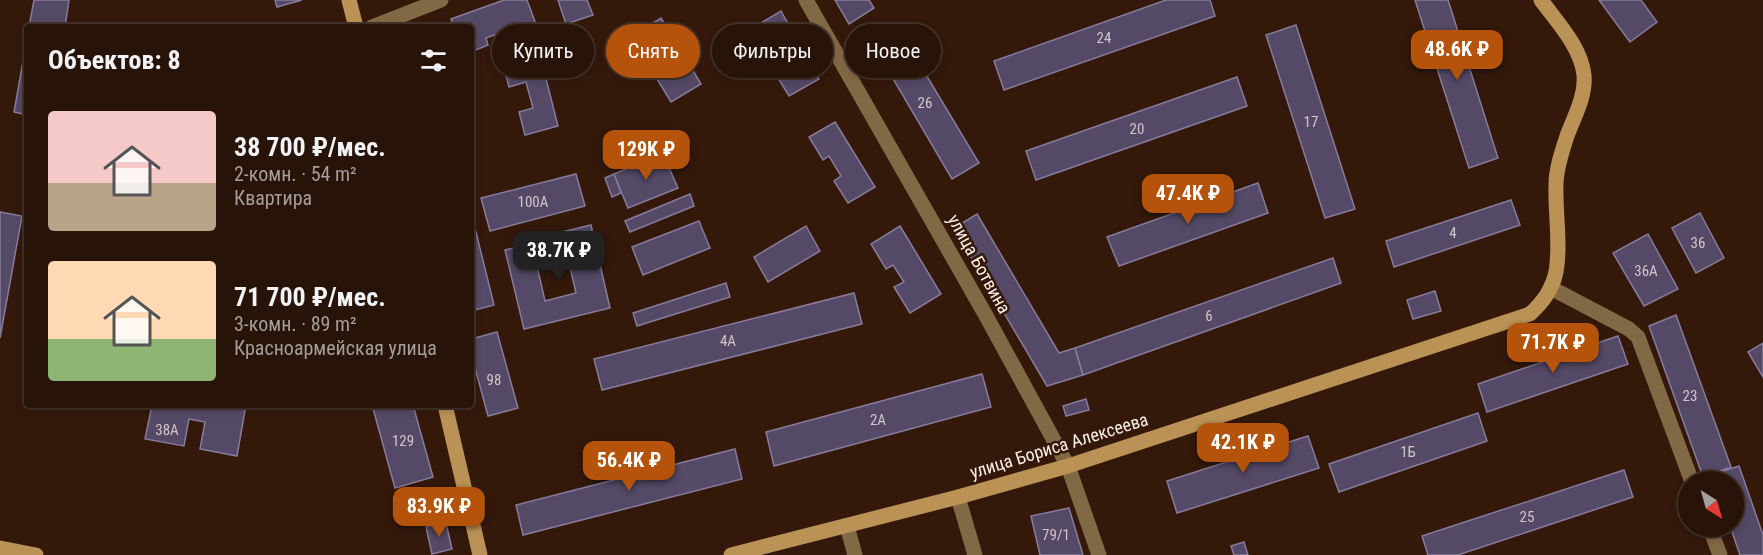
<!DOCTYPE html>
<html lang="ru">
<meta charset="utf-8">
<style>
:root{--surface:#271308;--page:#332016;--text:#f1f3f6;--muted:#a49e9c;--line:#433229;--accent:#b45309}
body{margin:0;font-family:"Roboto Condensed",sans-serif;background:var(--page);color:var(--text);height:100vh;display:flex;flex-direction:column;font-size:22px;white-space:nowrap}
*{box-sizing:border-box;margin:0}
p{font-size:20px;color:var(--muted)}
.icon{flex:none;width:33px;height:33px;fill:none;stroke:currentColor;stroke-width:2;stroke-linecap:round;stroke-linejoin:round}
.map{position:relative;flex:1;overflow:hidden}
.details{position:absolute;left:24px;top:24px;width:450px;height:384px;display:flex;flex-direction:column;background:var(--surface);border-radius:6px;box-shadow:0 3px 9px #0003,0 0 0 2px var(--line)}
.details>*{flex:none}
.hud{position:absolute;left:492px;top:24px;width:570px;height:54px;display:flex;gap:12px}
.needle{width:39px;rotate:143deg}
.fabs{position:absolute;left:1678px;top:471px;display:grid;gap:12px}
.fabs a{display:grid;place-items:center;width:66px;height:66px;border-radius:50%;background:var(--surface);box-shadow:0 3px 9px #0003,0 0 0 2px var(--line);font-size:30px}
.price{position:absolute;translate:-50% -51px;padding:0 14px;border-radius:12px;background:var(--accent);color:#fff;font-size:20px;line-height:39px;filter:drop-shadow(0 2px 3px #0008)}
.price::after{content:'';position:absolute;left:50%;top:36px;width:18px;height:14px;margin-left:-9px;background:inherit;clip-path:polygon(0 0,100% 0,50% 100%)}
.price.active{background:#222;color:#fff}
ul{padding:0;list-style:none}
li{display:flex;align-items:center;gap:18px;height:150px;padding:0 24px}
li span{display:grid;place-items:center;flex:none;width:168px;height:120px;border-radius:6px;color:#555}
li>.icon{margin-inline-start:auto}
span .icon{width:72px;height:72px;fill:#fffc;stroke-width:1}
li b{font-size:26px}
h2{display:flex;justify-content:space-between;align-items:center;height:72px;padding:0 24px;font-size:26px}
.tag{padding:0 21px;border-radius:27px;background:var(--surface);box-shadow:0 3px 9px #0003,0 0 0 2px var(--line);font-size:21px;line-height:54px}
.tag.active{background:var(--accent);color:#fff}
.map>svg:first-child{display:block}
.building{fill:#544966;stroke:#867b9b;stroke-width:1.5}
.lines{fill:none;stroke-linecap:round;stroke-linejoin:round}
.street{stroke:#826945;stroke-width:15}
.secondary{stroke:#ba9256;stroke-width:15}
.labels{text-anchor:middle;stroke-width:5;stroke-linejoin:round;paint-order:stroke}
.number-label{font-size:15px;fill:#d4c5c7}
.street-label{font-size:18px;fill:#feeee7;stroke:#34190b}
</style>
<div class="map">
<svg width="1763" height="555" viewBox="0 0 1763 555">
<rect width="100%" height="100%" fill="#34190b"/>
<!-- building -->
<g class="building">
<path d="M34,0H69L65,27H29Z"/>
<path d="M275,0H302L277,7Z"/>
<path d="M504,0H527L537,27L507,38L505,31L486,38L488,45L471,52V27H454L451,19Z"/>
<path d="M558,0H587L593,15L566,24Z"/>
<path d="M835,0H869L874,8L849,24Z"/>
<path d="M1166,0H1210L1215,16L1004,90L994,61Z"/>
<path d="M1415,0H1448L1498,158L1469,168Z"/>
<path d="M1599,0H1641L1657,22L1630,42Z"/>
<path d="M781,11L819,79L789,96L778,78L793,70L775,39L764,45L754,27Z"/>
<path d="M661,18L673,38L664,43L676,63L685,57L701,84L671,102L631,36Z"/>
<path d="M1296,25L1355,209L1325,218L1266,35Z"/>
<path d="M898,28L979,163L952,179L872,43Z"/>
<path d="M27,39V115L14,112Z"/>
<path d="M540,55L558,126L525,135L519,112L533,108L526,82L509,87L503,64Z"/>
<path d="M1237,77L1247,106L1036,180L1026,151Z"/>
<path d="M835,122L875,187L848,203L834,181L841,176L829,156L823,160L809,137Z"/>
<path d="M663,154L678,188L628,208L614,174Z"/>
<path d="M576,174L585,206L490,231L481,198Z"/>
<path d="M614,174L621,193L612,197L605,178Z"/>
<path d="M1258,183L1268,213L1119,266L1107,237Z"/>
<path d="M690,194L694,206L630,232L625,221Z"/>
<path d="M1511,200L1520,225L1394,267L1386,241Z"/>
<path d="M0,212L22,216L0,338Z"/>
<path d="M1700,213L1724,258L1696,273L1672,228Z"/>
<path d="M977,214L1059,353L1075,348L1083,375L1047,386L954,228Z"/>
<path d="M699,221L710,248L643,275L632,247Z"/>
<path d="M591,225L610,308L524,329L505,250L532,244L545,301L576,293L562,232Z"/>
<path d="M806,226L820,251L768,282L754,257Z"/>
<path d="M900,226L941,294L910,313L894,287L904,282L893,265L886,269L871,244Z"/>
<path d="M476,232L494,305L471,311V233Z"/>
<path d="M1648,234L1678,289L1644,306L1613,253Z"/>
<path d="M1333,258L1341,283L1083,375L1075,348Z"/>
<path d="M726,283L730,297L637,326L633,313Z"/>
<path d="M1435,291L1441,311L1413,319L1407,300Z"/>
<path d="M854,293L862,324L602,390L594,359Z"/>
<path d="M1676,315L1731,467L1703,477L1649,326Z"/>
<path d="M497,332L518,408L488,416L471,353V339Z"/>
<path d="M1618,336L1628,364L1487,412L1478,384Z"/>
<path d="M1763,343V377L1748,352Z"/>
<path d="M982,374L991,407L774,466L766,432Z"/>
<path d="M1086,399L1089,410L1066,416L1063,406Z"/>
<path d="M152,405H246L237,456L200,449L205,422L189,419L184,446L145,439Z"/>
<path d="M372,405H413L433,477L395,488Z"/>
<path d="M1478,413L1487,441L1339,492L1329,464Z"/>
<path d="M1308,436L1319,468L1177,513L1167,481Z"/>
<path d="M735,449L742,479L523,535L516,505Z"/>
<path d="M1739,466L1763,535V555H1740L1730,526H1734V482H1713L1711,475Z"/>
<path d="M1624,470L1633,497L1458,555H1428L1422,536Z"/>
<path d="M1069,508L1083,555H1040L1031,516Z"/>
<path d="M446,523L452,549L432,554L426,527Z"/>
<path d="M1244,542L1248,555H1234L1231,546Z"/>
</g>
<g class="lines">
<!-- street -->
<g class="street">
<path d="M806,0L985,314L1068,466L1099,555"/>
<path d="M372,27L441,0"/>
<path d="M1551,288L1629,329L1638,337L1692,482"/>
<path d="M958,497L975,555"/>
<path d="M847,526L855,555"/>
<path d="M1709,526L1720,555"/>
</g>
<!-- secondary -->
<g class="secondary">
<path d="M349,0L356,27"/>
<path d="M445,405L480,555"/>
<path d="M0,548L36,555"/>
<path d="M731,555L958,497L1068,466L1530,314C1543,302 1552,290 1556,272C1561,244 1555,213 1556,185C1556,169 1562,151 1567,136C1574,117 1586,96 1584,75C1581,47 1557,22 1541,0"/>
</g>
</g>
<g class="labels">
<!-- number labels -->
<g class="number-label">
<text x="1104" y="43">24</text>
<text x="925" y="108">26</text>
<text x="1311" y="127">17</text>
<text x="1137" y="134">20</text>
<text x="533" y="207">100А</text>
<text x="1453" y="238">4</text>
<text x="1698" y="248">36</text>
<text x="1646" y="276">36А</text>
<text x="1209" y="321">6</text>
<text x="728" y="346">4А</text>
<text x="494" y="385">98</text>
<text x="1690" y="401">23</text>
<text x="878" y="425">2А</text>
<text x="167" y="435">38А</text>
<text x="403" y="446">129</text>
<text x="1408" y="457">1Б</text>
<text x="1527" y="522">25</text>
<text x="1056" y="540">79/1</text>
</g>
<!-- street labels -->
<g class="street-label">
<text transform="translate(979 264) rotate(61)" y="6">улица Ботвина</text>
<text transform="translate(1059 446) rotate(-17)" y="6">улица Бориса Алексеева</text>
</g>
</g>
</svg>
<div class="fabs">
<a><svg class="needle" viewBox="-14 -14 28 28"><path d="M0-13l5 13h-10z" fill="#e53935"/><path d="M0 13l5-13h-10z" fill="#a49e9c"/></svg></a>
</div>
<b class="price" style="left:1457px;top:81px">48.6K ₽</b>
<b class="price" style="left:646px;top:181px">129K ₽</b>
<b class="price" style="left:1188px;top:225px">47.4K ₽</b>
<b class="price active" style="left:559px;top:282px">38.7K ₽</b>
<b class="price" style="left:1553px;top:374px">71.7K ₽</b>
<b class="price" style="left:1243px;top:474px">42.1K ₽</b>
<b class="price" style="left:629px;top:492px">56.4K ₽</b>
<b class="price" style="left:439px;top:538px">83.9K ₽</b>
<div class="hud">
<a class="tag">Купить</a>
<a class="tag active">Снять</a>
<a class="tag">Фильтры</a>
<a class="tag">Новое</a>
</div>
<section class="details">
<h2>Объектов: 8<svg class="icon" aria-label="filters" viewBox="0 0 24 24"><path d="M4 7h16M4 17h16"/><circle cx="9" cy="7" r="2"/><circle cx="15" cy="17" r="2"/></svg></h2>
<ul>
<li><span style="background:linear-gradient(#f6c9c9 60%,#b9a48a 0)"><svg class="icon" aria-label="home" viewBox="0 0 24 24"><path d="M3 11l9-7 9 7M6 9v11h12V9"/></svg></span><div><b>38 700 ₽/мес.</b><p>2-комн. · 54 m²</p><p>Квартира</p></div></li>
<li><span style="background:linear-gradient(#ffd9b3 65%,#8fb573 0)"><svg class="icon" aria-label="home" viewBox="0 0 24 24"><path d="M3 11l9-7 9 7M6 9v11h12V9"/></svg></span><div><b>71 700 ₽/мес.</b><p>3-комн. · 89 m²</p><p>Красноармейская улица</p></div></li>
</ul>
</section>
</div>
